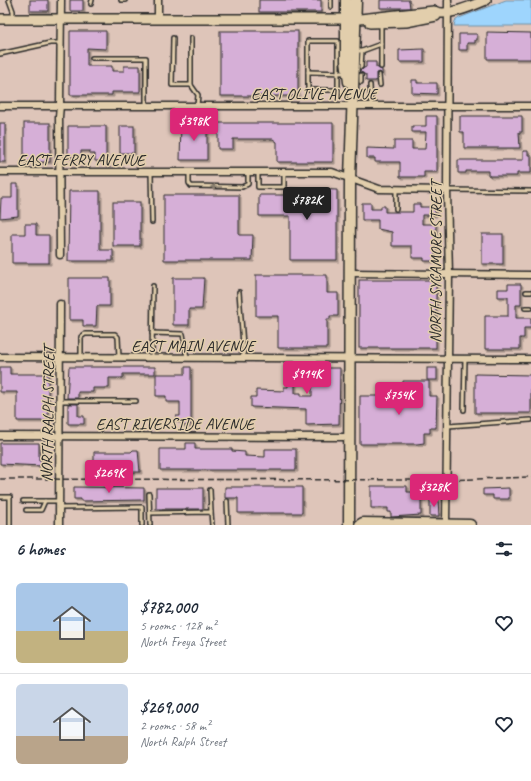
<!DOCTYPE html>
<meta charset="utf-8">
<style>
:root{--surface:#fff;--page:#f2f2f3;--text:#1f2937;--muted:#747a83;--line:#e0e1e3;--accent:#db2777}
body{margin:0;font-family:Caveat,sans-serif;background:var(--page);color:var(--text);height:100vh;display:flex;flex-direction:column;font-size:15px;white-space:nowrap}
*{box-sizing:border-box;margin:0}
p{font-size:13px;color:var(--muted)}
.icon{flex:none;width:22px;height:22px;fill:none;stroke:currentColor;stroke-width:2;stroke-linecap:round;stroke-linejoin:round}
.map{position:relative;height:525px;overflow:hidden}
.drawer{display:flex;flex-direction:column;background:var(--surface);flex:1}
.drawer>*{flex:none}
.price{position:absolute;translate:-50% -34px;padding:0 9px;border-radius:4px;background:var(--accent);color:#fff;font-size:13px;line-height:26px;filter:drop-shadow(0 1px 2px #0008)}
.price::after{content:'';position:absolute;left:50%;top:24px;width:12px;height:9px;margin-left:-6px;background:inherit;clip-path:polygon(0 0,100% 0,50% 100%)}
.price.current{background:#222;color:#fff}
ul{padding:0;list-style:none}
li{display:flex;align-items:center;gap:12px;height:100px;padding:0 16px}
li+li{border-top:1px solid var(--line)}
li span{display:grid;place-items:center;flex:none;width:112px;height:80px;border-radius:6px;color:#555}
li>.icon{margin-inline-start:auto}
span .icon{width:48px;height:48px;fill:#fffc;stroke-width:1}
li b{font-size:17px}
h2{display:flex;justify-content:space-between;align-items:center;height:48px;padding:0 16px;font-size:17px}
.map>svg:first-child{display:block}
.water{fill:#9ed5fd;stroke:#7091a9}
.building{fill:#d6afd7;stroke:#2b2b2b;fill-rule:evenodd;filter:url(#shadow)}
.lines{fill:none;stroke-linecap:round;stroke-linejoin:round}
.lane-casing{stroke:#2b2b2b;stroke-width:6}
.street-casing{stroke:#2b2b2b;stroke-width:9}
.secondary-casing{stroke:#2b2b2b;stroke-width:12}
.primary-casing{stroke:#2b2b2b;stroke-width:13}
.lane{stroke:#e2ceac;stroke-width:3}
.street{stroke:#e2ceac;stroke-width:6}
.secondary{stroke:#e2ceac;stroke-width:9}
.primary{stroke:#e2ceac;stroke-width:10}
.rail{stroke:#2b2b2b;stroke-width:1.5;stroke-dasharray:6 3;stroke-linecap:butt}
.oneway{fill:#867c6c}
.labels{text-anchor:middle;stroke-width:3;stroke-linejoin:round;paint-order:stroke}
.street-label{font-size:16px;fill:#2b2b2b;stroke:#e2ceac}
</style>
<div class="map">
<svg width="531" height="525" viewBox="0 0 531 525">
<defs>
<filter id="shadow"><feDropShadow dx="2" dy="2" stdDeviation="0" flood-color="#0004"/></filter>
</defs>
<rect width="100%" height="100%" fill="#dec5b9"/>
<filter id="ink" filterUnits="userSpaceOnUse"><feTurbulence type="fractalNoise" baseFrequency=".025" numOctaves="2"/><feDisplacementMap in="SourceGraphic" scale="8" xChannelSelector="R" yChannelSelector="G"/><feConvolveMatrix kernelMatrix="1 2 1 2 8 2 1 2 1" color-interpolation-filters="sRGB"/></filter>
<g filter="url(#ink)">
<!-- water -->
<path class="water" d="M506,0H531V26H454L455,21L459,18Z"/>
<!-- building -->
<g class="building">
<rect x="30" y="0" width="18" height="11"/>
<rect x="70" y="0" width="13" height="11"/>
<rect x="259" y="0" width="62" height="12"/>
<path d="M380,0H409L410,8H380Z"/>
<path d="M70,31H106V49L87,48V66H112V71H124V66H140V92H112V95H70Z"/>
<rect x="220" y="31" width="78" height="65"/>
<path d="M487,32L531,33V59H487Z"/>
<path d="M459,34H477V40H475V43H467V50H459Z"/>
<path d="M424,49V62H399V50Z"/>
<path d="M366,62H376V67L382,70V75L380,72L376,73V81H366V75L360,72V70L366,67Z"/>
<path d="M412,80H417V83H437V94L412,93Z"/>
<path d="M426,116H437V172H424V177H400V162H375V158H367V148L394,149V141H412V149H425L426,132H412V126H426Z"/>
<path d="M460,116H522V132H519L520,148H464V132H460Z"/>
<rect x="0" y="123" width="5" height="39"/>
<rect x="24" y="123" width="26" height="39"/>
<path d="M181,123H207V160H180Z"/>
<path d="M218,123H333V162H277V142L273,139H233V149H218Z"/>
<path d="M68,126H106V161H95V154H90V151H81V157H68Z"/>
<rect x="120" y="126" width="14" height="27"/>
<path d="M523,151H528V155H531V173H517V176H490L488,175V171H466V173H458V160H523Z"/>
<path d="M12,184H18V216L0,218L1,198H12Z"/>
<path d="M290,188L337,190V260H290V216H259V195H290Z"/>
<path d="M69,191H100V250H113V261H68Z"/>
<path d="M164,195H239V235H253L252,260H164Z"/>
<rect x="113" y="202" width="27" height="44"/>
<path d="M362,203H371V209H381V206H385V212H413V204H420V207H435V215H422V224H436L435,261H424V258H412V246H392V232L378,229V220H362Z"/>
<path d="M25,224H36V235H49V263H12V234H25Z"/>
<rect x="482" y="234" width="21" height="30"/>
<path d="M256,275H327V293H338V316H330V319H327V348H278V316H256Z"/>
<path d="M69,278H110V306H97L96,326H83V320H69Z"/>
<path d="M173,278H204L202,309H189V325H173Z"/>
<rect x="359" y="280" width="77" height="68"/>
<path d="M508,284H521V305H516V318H531V328H524V338H520V349H485V316H508V297H498V289H508Z"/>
<path d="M0,367H10V374H48V421H17V392H0Z"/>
<path d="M69,367H155V374H123V378H109V388H93V392H78V398H67Z"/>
<path d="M185,367H191V424L188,426L182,425V421H176V416H180V402H166V396H156V374H185Z"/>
<path d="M288,368H340L339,424L306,425V409L251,407V397H256V390L284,391V387H288ZM299,374H312V396H301V393H295V383H299Z"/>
<rect x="427" y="368" width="10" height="12"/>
<path d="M475,374L531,375V413H475Z"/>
<path d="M403,381H429V396H437L436,428H430V433H424V443L417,444H360V396H403Z"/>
<path d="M68,404H78V416H84V424H68Z"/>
<path d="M0,443H39V460H42V466L0,464Z"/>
<path d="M186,443H195V449H232V451L245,452V456L265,457V449H296V470H160V449H186Z"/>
<path d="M133,450H138L140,472H94V452H131Z"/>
<path d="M371,486H407V492H424V500H421V515L391,517V512H388V508H371Z"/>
<path d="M74,487L144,488V500L81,501V499H74Z"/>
<path d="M225,487H302V513H238V498H225Z"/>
<rect x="156" y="488" width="47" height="21"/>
<path d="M509,488V499H493V495H483V489Z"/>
<path d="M430,499H438L439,516H430Z"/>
</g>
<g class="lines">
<defs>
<g id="lane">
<path d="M9,0L13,11V17"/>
<path d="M121,0H125"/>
<path d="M331,0V7"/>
<path d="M91,4L92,0"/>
<path d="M381,25V67"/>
<path d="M173,38L172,85H191"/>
<path d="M191,38V85L198,95L197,106"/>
<rect x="308" y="41" width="30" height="49"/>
<path d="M357,51H362L381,44"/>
<path d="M0,54L50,43H61"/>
<path d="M92,58H146V106"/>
<path d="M361,67L362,51"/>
<path d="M308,72L346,73"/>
<path d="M361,75V82"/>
<path d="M379,75L380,85"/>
<path d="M370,85L371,106"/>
<path d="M151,172L152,222"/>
<path d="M189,172V183L191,186L242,187L248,184V172"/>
<path d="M258,172V187H284V172"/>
<path d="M396,189V209"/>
<path d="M447,190L531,191"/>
<path d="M239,292L244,358"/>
<path d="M526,292H531"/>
<path d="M525,308H531"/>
<path d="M152,333L183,334L187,358"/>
<path d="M81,357V337L85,334H115L118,337L119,358"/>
<path d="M152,358L153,286"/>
<path d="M60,401H136"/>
<path d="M464,410L465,358"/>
<path d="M448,426L531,420"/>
<path d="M210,490L211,512"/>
<path d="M149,494L150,525"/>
<path d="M0,497H10V525"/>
<path d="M23,501H45"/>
<path d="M227,501L228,525"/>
<path d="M59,508L142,507V525"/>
<path d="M26,510H41L45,501H59"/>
<path d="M150,513L211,512L212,525"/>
</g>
<g id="street">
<path d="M158,0V19"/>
<path d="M0,106H531"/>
<path d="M0,172H332L379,189L447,190"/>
<path d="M60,255L59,117L60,105L61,0"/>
<path d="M351,273L531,275"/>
<path d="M0,357L531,359"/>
<path d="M0,436L350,437"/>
<path d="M446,524L449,275L447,190L448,0"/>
<path d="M59,525L60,304"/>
</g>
<g id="secondary">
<path d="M0,19H360L434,11C446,18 474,5 486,0"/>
<path d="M370,23L406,22L436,16"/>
</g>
<g id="primary">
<path d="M346,0V60L349,82"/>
<path d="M349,525L350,178L356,0"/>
<path d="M360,525L363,523L470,525"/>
</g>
</defs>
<!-- lane casing -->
<use href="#lane" class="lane-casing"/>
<!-- street casing -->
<use href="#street" class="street-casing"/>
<!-- secondary casing -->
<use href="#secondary" class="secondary-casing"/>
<!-- primary casing -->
<use href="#primary" class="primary-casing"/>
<!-- lane -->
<use href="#lane" class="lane"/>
<!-- street -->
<use href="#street" class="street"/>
<!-- secondary -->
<use href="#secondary" class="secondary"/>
<!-- primary -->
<use href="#primary" class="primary"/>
<!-- rail -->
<path class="rail" d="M0,479L447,480L531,477"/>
</g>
<!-- one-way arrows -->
<defs><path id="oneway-solid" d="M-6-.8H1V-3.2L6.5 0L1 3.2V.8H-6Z"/></defs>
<use class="oneway" href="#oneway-solid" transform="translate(216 187) rotate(-180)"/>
</g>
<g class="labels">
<!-- street labels -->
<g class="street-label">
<text x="314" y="99">EAST OLIVE AVENUE</text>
<text x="81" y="165">EAST FERRY AVENUE</text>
<text transform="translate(435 262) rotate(-90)" y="6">NORTH SYCAMORE STREET</text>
<text x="193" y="351">EAST MAIN AVENUE</text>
<text transform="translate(47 414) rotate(-89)" y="6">NORTH RALPH STREET</text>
<text x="175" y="429">EAST RIVERSIDE AVENUE</text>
</g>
</g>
</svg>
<b class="price" style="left:194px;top:142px">$398K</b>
<b class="price current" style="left:307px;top:221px">$782K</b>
<b class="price" style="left:307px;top:395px">$914K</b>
<b class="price" style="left:399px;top:416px">$754K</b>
<b class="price" style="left:109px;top:494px">$269K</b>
<b class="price" style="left:434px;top:508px">$328K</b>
</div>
<section class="drawer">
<h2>6 homes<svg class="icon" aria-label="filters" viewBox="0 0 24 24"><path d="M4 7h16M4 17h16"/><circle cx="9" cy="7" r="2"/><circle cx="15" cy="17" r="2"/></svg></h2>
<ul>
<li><span style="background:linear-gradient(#a9c7e8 60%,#c2b280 0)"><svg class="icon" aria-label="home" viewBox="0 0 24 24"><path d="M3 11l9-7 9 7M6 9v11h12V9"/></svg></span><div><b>$782,000</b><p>5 rooms · 128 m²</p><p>North Freya Street</p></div><svg class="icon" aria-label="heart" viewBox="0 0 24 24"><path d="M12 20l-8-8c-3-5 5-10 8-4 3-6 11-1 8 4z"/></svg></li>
<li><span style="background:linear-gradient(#c9d6e8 65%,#b9a48a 0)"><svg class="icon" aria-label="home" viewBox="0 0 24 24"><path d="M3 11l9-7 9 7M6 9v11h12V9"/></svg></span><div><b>$269,000</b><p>2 rooms · 58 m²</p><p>North Ralph Street</p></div><svg class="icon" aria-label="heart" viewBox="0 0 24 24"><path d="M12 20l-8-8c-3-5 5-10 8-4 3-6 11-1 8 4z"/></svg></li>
</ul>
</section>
